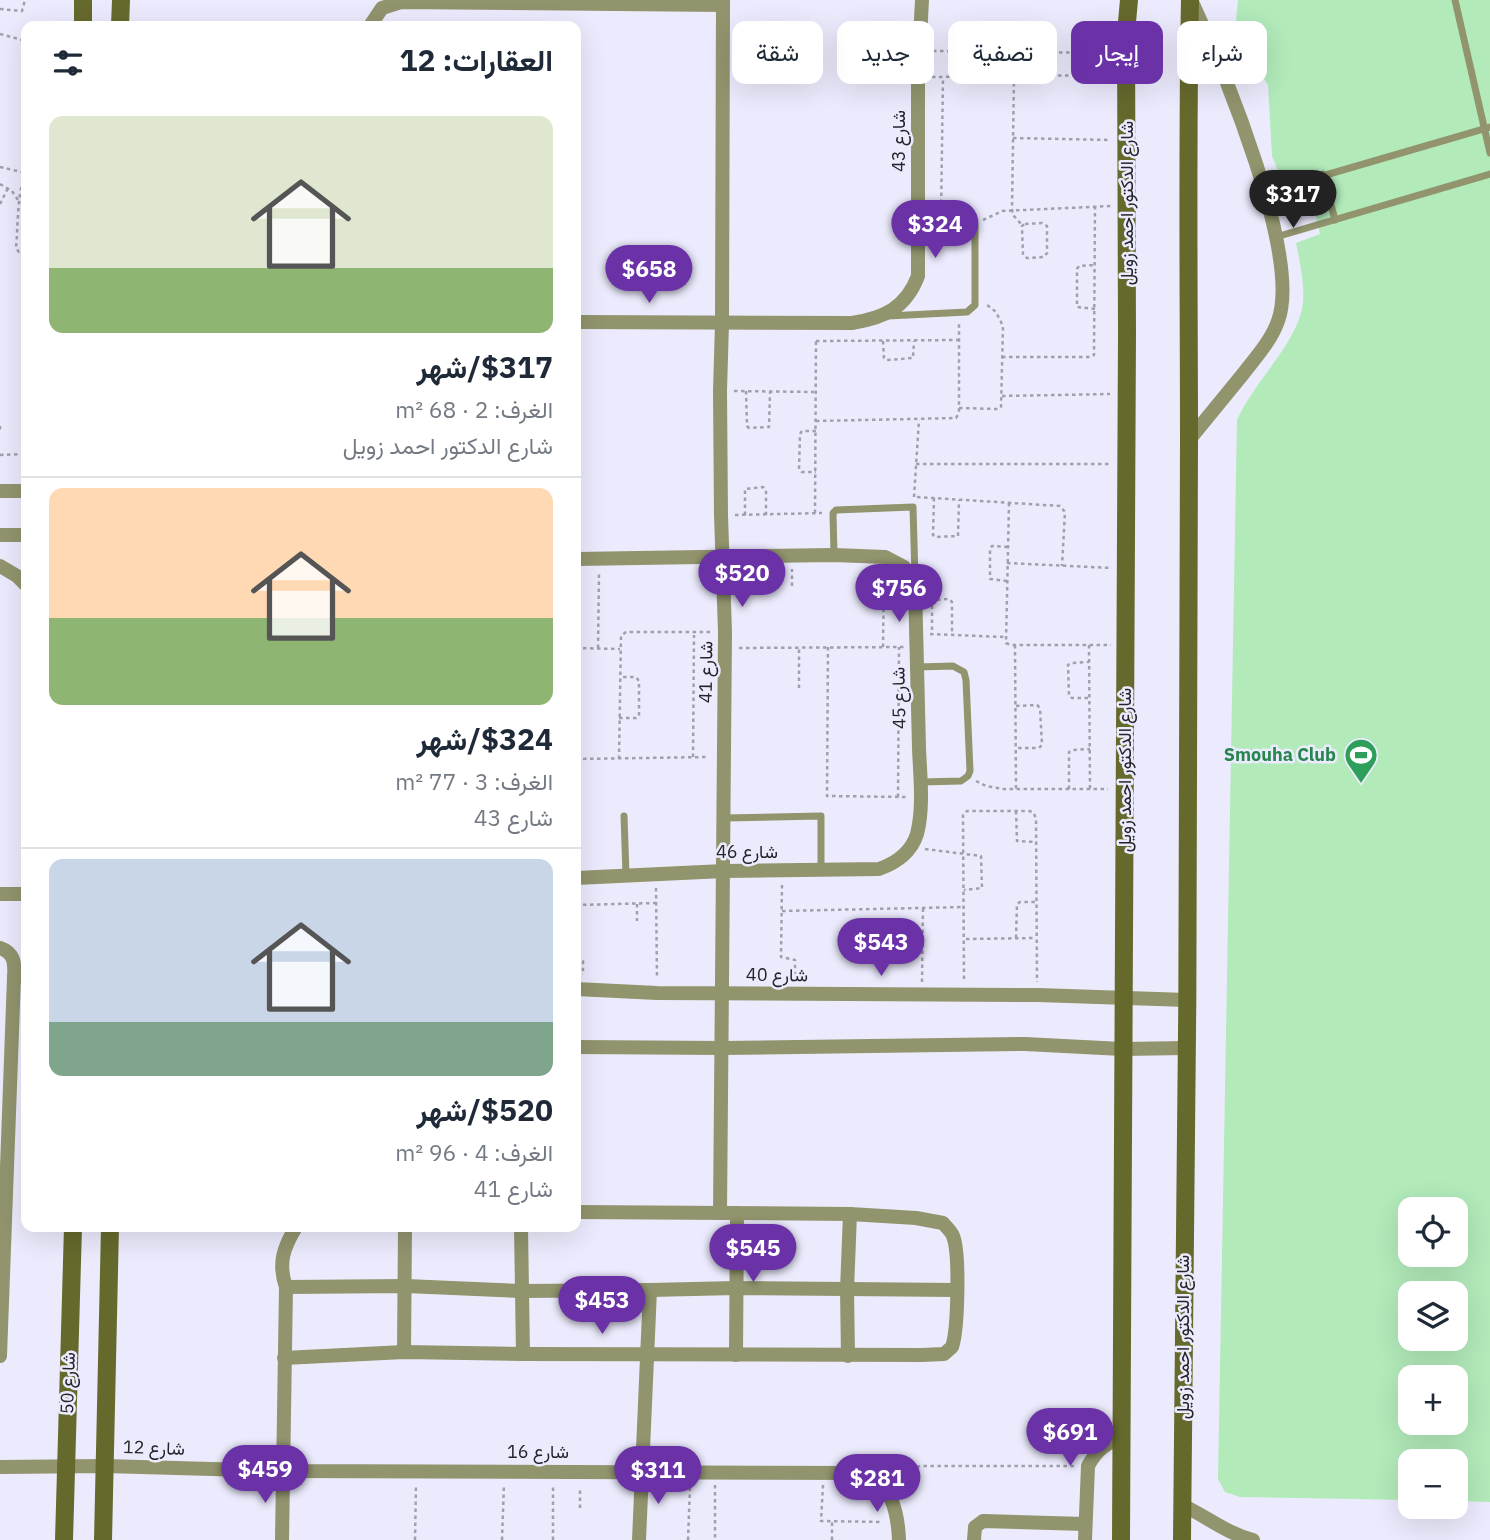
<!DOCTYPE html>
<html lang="ar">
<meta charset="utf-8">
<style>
:root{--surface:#fff;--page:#f2f2f3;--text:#1f2937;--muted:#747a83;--line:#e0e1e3;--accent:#6b32a8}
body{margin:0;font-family:"IBM Plex Sans",Vazirmatn,sans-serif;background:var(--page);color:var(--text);direction:rtl;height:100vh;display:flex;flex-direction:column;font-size:26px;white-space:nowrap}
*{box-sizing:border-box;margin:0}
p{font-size:23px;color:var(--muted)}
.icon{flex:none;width:38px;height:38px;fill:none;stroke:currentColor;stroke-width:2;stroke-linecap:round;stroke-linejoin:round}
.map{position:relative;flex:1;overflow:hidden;direction:ltr}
.sheet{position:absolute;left:21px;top:21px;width:560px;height:1211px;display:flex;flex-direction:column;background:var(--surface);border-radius:14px;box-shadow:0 7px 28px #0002;direction:rtl}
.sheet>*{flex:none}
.hud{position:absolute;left:602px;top:21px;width:665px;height:63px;direction:rtl;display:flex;gap:14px}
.buttons{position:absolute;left:1398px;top:1197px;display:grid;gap:14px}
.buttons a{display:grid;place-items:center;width:70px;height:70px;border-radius:14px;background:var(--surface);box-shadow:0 7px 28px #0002;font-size:35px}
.price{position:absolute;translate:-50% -60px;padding:0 16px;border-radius:24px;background:var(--accent);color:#fff;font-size:23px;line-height:46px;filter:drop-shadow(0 2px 4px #0008)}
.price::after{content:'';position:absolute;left:50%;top:42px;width:21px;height:16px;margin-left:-10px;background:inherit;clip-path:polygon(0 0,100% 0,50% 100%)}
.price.active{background:#222;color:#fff}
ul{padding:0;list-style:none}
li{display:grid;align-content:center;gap:14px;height:371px;padding:0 28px}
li+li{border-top:2px solid var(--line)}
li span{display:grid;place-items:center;height:217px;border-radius:14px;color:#555}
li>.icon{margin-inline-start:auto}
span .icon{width:126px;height:126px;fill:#fffc;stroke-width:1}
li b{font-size:30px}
h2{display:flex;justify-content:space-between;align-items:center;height:84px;padding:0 28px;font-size:30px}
.chip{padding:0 24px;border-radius:14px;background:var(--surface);box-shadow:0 7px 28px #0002;font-size:24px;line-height:63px}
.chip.active{background:var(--accent);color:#fff}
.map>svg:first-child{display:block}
.garden{fill:#b2eaba;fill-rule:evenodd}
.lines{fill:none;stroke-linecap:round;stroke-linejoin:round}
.path{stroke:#a0a0ad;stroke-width:2.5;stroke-dasharray:3.5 3.5;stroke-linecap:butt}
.lane{stroke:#91946d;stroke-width:7}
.street{stroke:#91946d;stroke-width:14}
.secondary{stroke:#66692c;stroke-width:18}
.labels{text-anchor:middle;stroke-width:5;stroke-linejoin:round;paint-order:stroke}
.street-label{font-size:18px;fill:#24242a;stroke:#ecebfd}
.leisure-label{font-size:18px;font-weight:bold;fill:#27864d;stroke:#ecebfd;text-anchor:end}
</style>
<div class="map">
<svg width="1490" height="1540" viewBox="0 0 1490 1540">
<rect width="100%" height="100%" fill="#ecebfd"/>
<!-- garden -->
<path class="garden" d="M1238,0H1490V1502L1456,1501V1461H1410V1500L1240,1497L1225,1492L1218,1479L1237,420C1253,384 1291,349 1301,313C1307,293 1300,263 1296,243L1320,234L1305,171L1289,175L1278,171L1272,156L1268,85L1240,41L1236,21ZM1410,1209H1456V1255H1410ZM1410,1293H1456V1339H1410ZM1410,1377H1456V1423H1410Z"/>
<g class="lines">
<!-- path -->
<g class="path">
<path d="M0,9L22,11L25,0"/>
<path d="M0,34L26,41"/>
<path d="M933,51L1112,53"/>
<path d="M1010,52V34L1014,31L1046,32L1048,36L1047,52"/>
<path d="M1014,76L1012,209L1013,215L1022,225"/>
<path d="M932,77L1111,75"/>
<path d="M1013,138L1111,140"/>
<path d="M0,167L26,173"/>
<path d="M26,174C17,190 18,228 16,248L19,252H26"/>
<path d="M0,184L12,191L20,203"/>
<path d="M0,204L8,188"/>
<path d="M941,217L943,77"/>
<path d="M983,220L1002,211L1111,206"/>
<path d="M1025,224L1042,223L1047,226V253L1044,257L1027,258L1023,255L1022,226Z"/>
<path d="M1095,309L1077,307V269L1079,266L1095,265"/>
<path d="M816,341L959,340"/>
<path d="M883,341L884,358L886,360L913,358L914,341"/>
<path d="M1002,357H1090L1094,355L1095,206"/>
<path d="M734,391L814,392"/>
<path d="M746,391L747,426L749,428L769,427L770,392"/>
<path d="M1002,396L1110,394"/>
<path d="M959,408L998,409L1001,407L1003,326L996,312L986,304"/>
<path d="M816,421L956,418L959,413V322"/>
<path d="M0,426V433"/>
<path d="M816,431H802L800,434L799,469L802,472H816"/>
<path d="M0,455L26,454"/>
<path d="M916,464H1112"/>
<path d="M914,497L919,420"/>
<path d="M917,497L1060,506L1065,512L1062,566"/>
<path d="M934,498L933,535L935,537L958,536L959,500"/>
<path d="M1009,503L1006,643L1011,645H1111"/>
<path d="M815,513L816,338"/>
<path d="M735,515L822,513"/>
<path d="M745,515V489L763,487L766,490V515"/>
<path d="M1007,563L1112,568"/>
<path d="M758,569V590"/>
<path d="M1007,581L990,579V549L992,546L1007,547"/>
<path d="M792,586V569"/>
<path d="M932,630V600L949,599L952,602V635"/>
<path d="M930,634L1004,637"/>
<path d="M1015,645L1016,789"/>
<path d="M1089,645L1090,789"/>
<path d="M828,647L827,796L906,797"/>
<path d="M883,647L884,573"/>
<path d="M576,648L620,649"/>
<path d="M598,648L599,571"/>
<path d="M739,648L904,647"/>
<path d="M799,688V647"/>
<path d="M1088,698H1072L1069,696L1068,665L1071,663L1089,662"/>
<path d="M1016,706L1037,705L1040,708L1042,745L1039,748H1016"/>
<path d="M619,718H636L639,716V681L636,677H620"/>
<path d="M693,757L694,635"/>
<path d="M576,759L709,757"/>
<path d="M619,759L621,636L626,632H711"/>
<path d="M976,781L986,786L1003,789H1108"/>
<path d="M1069,789V752L1072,750L1090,749"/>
<path d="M898,797L899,647"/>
<path d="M1016,811L1017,841L1036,842"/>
<path d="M925,849L981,856L982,888L964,890"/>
<path d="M782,885L781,957L795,960V977L798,979"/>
<path d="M656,888L657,979"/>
<path d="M637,904V921"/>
<path d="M576,905L656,903"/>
<path d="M782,911L964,907"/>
<path d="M1016,938L1017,904L1020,902H1036"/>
<path d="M966,939L1036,938"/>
<path d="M576,959L583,961V975"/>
<path d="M964,979L963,815L967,811H1029L1033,812L1036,818L1037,982"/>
<path d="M922,982L923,908"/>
<path d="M889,1472L921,1466H1074"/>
<path d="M715,1485V1540"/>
<path d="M823,1485L821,1521L883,1522"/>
<path d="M580,1508V1487"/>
<path d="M415,1540L416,1484"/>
<path d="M502,1540L504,1484"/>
<path d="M553,1540V1485"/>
<path d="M688,1540L690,1487"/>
<path d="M832,1540V1522"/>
</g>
<!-- lane -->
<g class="lane">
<path d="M1455,0L1490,153"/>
<path d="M863,79L918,77"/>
<path d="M1323,174L1335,220"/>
<path d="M1264,193L1490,127"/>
<path d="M1276,237L1490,174"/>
<path d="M888,316L967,312L975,305V226H918"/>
<path d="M834,555L833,513L836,510L913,507L915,578"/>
<path d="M917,667L953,666L964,672L966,680L970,771L968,776L961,781L921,782"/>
<path d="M624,816L626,875"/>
<path d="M724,818L821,816V869"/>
</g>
<!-- street -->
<g class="street">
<path d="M370,26L382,8L401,2L723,5"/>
<path d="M576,322L852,323C884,318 906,308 918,276V77L922,0"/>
<path d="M1189,440C1207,418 1225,396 1243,374C1256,357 1271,341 1278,321C1302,256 1222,66 1192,2"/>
<path d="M0,491H26"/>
<path d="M0,535H26"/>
<path d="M576,559L834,555L885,557L904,567L911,576L915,586C916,640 918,694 919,748C920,775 924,807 917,834C911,853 896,863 879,869L724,871L576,878"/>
<path d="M0,566L17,576L26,585"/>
<path d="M0,894H26"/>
<path d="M0,948C15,953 15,964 14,978"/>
<path d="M576,989L657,993L1038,995L1187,1000"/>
<path d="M576,1047L723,1048L1025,1044L1122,1049L1186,1048"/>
<path d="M720,1213L725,632L721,515L720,391L722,323L723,0"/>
<path d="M521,1227L523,1354"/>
<path d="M286,1287L406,1286L520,1291L650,1290L736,1288L957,1290"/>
<path d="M404,1352L405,1227"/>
<path d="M736,1355L737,1213"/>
<path d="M0,1356L14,978L26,976"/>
<path d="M848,1356L847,1290L850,1214"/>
<path d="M284,1358L404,1352L523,1354L922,1355L944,1354L952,1347C958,1330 960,1253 953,1236C951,1231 946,1227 943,1223L916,1218L850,1214L576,1212"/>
<path d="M0,1467L105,1466L283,1471L861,1473C891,1478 898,1514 899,1540"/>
<path d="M1182,1505C1206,1516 1226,1533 1253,1540"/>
<path d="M282,1540L286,1287C278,1264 283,1248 296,1227"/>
<path d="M639,1540L650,1290"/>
<path d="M974,1540L975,1527L983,1521L1085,1524"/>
<path d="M1085,1540L1088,1466C1096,1451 1106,1442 1123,1438"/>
</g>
<!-- secondary -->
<g class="secondary">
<path d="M83,0V26"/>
<path d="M120,26L121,0"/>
<path d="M64,1540L73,1227"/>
<path d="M103,1540L110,1227"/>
<path d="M1121,1540L1127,333L1126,33L1129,0"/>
<path d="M1182,1540C1187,1174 1189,807 1189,441C1189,294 1187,147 1190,0"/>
</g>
</g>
<!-- icons -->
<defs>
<symbol id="stadium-pin" viewBox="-11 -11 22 30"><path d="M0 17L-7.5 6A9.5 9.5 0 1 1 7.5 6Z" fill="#2e9e5b" stroke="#ecebfd"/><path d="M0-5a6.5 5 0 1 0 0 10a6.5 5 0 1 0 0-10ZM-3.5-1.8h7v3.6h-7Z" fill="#fff"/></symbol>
</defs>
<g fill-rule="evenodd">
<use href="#stadium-pin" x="1342" y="736" width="38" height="52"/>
</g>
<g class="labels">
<!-- street labels -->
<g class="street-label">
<text transform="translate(899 141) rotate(-90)" y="6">شارع 43</text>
<text transform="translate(1127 203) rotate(-90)" y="6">شارع الدكتور احمد زويل</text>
<text transform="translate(706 672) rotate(-89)" y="6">شارع 41</text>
<text transform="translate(899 698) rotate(-91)" y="6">شارع 45</text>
<text transform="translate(1125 770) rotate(-90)" y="6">شارع الدكتور احمد زويل</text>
<text x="747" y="858">شارع 46</text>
<text transform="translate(777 975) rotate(1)" y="6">شارع 40</text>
<text transform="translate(1183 1337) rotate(-90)" y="6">شارع الدكتور احمد زويل</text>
<text transform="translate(68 1383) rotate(-88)" y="6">شارع 50</text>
<text transform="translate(154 1448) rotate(2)" y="6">شارع 12</text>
<text x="538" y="1458">شارع 16</text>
</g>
<!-- leisure labels -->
<g class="leisure-label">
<text x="1336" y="761">Smouha Club</text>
</g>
</g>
</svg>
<div class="buttons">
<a><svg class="icon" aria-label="locate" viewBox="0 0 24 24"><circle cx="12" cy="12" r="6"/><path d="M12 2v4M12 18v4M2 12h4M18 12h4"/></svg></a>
<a><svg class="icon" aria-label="layers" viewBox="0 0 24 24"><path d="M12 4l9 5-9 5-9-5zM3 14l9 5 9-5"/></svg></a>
<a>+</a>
<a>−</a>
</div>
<b class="price active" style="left:1293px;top:230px">$317</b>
<b class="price" style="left:935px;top:260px">$324</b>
<b class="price" style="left:649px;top:305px">$658</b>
<b class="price" style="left:742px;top:609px">$520</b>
<b class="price" style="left:899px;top:624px">$756</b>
<b class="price" style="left:881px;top:978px">$543</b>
<b class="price" style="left:753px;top:1284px">$545</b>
<b class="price" style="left:602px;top:1336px">$453</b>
<b class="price" style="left:1070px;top:1468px">$691</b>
<b class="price" style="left:265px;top:1505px">$459</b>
<b class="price" style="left:658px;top:1506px">$311</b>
<b class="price" style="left:877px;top:1514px">$281</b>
<div class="hud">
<a class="chip">شراء</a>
<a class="chip active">إيجار</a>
<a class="chip">تصفية</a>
<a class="chip">جديد</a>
<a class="chip">شقة</a>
</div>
<section class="sheet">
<h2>العقارات: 12<svg class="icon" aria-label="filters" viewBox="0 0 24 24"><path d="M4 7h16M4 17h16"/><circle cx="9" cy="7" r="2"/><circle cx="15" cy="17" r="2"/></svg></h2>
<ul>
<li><span style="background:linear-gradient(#dfe7d0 70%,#8fb573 0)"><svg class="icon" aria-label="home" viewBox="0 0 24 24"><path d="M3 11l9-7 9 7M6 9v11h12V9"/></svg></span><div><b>$317/شهر</b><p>الغرف: 2 · 68 m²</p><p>شارع الدكتور احمد زويل</p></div></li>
<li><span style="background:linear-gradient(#ffd9b3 60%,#8fb573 0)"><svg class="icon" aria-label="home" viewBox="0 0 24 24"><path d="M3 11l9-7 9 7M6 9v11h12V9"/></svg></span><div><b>$324/شهر</b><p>الغرف: 3 · 77 m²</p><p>شارع 43</p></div></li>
<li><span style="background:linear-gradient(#c9d6e8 75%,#7fa58c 0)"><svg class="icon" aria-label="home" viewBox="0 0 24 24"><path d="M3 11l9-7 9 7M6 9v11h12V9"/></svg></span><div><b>$520/شهر</b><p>الغرف: 4 · 96 m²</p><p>شارع 41</p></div></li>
</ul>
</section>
</div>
